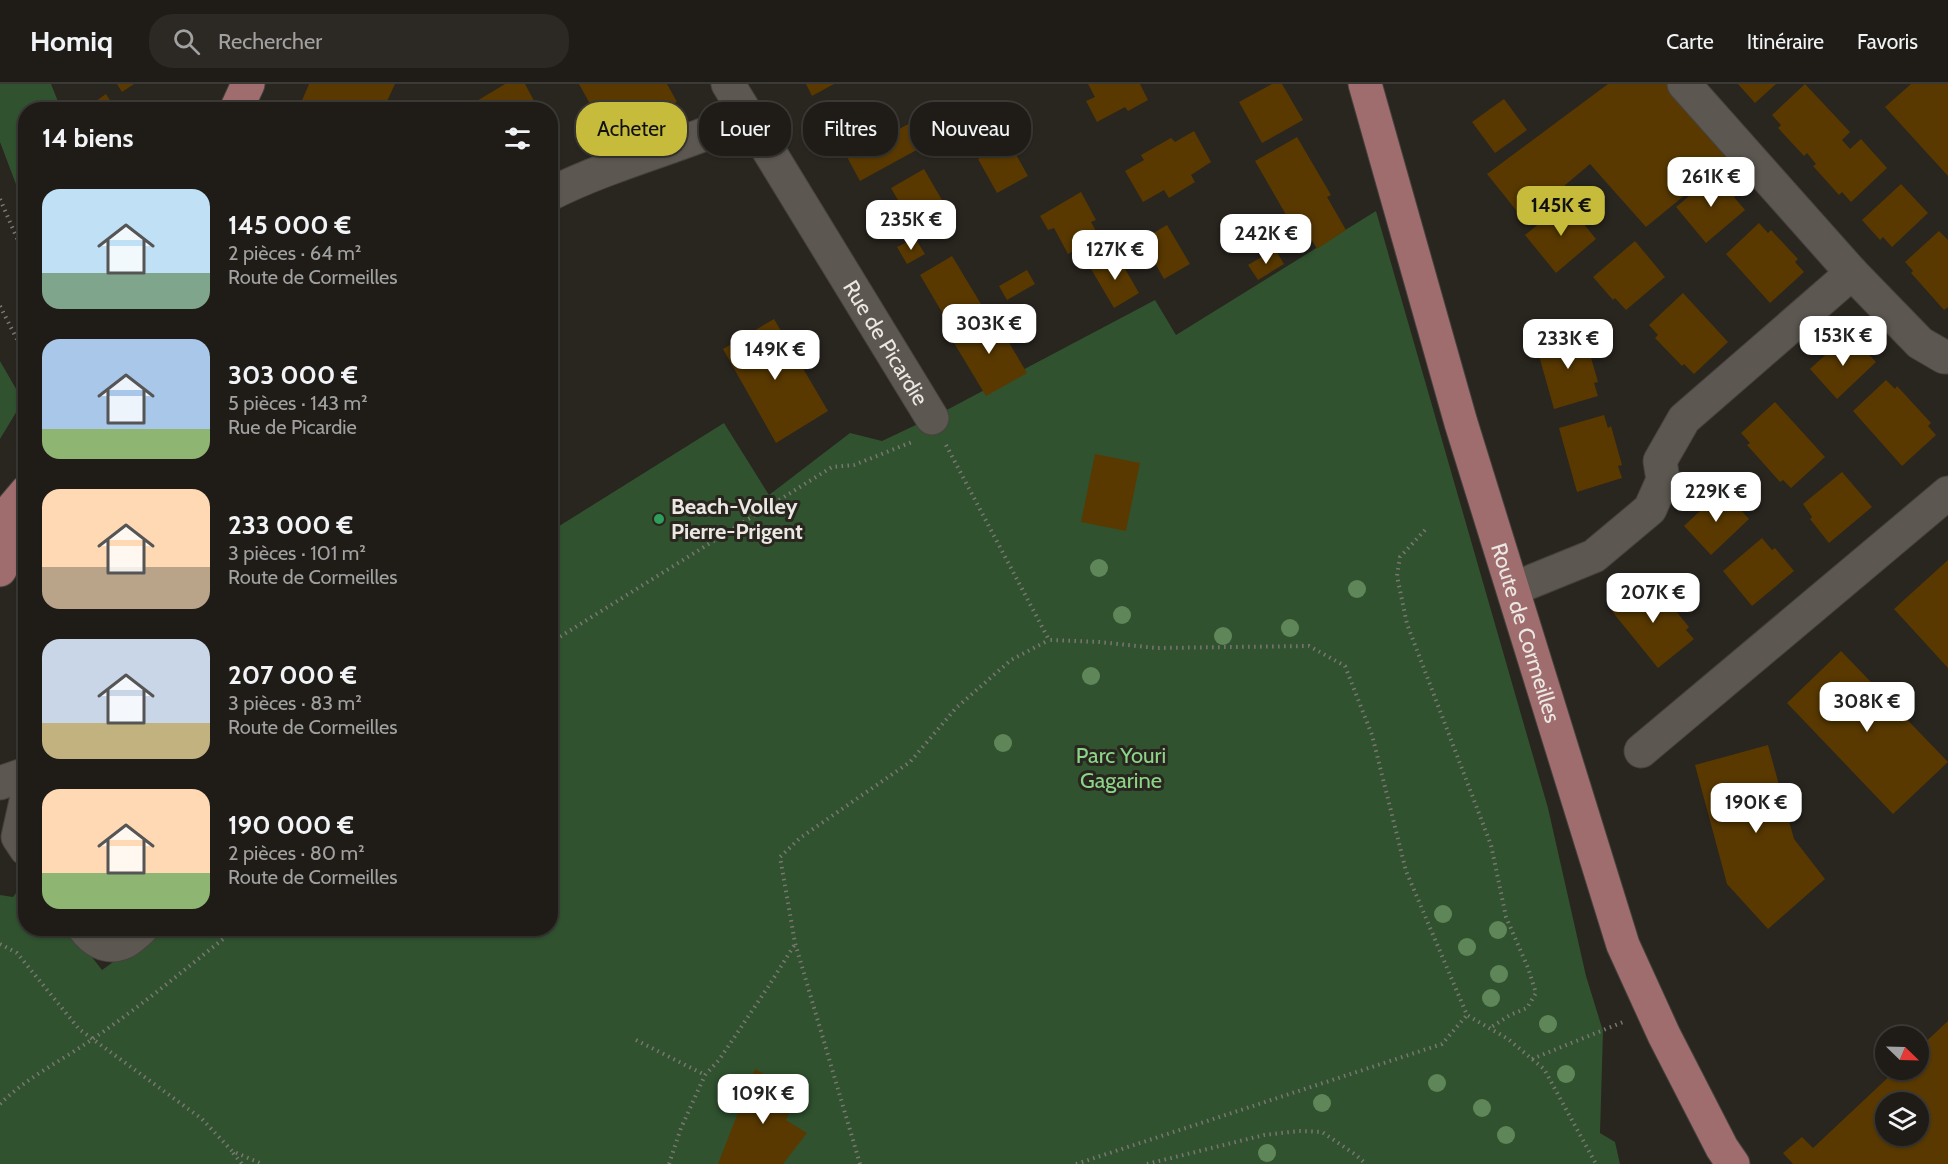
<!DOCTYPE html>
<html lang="fr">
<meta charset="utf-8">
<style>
:root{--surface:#1f1c17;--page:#2c2924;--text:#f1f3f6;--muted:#a1a1a1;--line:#3c3a36;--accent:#c7bb3c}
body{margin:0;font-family:Cabin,sans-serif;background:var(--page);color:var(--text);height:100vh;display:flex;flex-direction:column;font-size:22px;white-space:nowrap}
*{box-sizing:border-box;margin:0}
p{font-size:20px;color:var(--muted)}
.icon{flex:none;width:33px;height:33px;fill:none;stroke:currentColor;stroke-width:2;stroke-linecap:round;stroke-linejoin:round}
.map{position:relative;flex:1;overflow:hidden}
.panel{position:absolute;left:18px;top:18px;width:540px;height:834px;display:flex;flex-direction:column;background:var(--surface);border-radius:24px;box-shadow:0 2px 4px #0004,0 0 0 2px var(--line)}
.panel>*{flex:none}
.top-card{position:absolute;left:576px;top:18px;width:570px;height:54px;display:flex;gap:12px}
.needle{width:39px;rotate:113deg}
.buttons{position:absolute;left:1875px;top:942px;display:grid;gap:12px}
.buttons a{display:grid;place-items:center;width:54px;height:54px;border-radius:50%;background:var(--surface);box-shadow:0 2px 4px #0004,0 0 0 2px var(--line);font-size:30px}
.price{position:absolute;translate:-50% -51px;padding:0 14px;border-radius:12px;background:#fff;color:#222;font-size:20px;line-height:39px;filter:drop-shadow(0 2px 3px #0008)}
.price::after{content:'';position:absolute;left:50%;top:36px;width:18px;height:14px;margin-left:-9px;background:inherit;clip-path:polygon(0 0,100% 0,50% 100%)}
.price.selected{background:var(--accent);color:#111}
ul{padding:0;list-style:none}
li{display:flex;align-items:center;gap:18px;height:150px;padding:0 24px}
li span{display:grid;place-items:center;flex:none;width:168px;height:120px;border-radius:18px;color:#555}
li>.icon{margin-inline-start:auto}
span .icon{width:72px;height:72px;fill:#fffc;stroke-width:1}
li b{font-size:26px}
h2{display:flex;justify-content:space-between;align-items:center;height:72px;padding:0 24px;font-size:26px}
.tag{padding:0 21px;border-radius:24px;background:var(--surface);box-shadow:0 2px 4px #0004,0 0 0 2px var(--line);font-size:21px;line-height:54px}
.tag.selected{background:var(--accent);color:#111}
header{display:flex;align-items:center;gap:36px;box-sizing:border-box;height:84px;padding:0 30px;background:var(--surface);border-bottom:2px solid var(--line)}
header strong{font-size:28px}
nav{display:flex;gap:33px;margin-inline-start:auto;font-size:21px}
.search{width:420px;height:54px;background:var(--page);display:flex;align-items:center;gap:15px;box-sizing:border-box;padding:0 21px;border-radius:24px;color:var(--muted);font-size:22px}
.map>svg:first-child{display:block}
.green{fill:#30522f}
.building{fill:#593900;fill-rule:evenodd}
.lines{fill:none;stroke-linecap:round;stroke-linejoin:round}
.minor-casing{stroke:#46423e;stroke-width:35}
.major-casing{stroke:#46423e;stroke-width:35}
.path{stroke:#7a7772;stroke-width:4;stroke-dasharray:1.5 4.5;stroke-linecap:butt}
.minor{stroke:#5c5750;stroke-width:33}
.major{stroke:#a06d6f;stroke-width:33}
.tree{fill:#5f8659}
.leisure-dot{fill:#2e9e5b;stroke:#29251f;stroke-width:2}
.labels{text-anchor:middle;stroke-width:6;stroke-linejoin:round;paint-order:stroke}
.street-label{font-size:22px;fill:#ebe8e4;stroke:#29251f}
.poi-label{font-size:22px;font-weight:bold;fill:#ebe8e4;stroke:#29251f;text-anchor:start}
.park-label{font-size:22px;fill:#8cd588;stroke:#29251f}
</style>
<header>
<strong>Homiq</strong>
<div class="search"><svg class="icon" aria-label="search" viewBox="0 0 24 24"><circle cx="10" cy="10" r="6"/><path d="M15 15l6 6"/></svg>Rechercher</div>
<nav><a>Carte</a><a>Itinéraire</a><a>Favoris</a></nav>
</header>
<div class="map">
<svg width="1948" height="1080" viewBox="0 0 1948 1080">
<rect width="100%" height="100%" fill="#29251f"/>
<!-- green -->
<g class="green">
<path d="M0,0H51L61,25L26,26L25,124L0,58Z"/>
<path d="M1376,127L1548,724L1586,892L1603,947L1600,1049L1615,1058L1620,1080H0V811L13,813L25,797L26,844L70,845L102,886L159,845L550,844V452L556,444L724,339L769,411L850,349L882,357L941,329L1155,216L1176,251Z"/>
<path d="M0,277L23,317L0,355Z"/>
</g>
<!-- building -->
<g class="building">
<path d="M117,0H134L122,8Z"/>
<path d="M309,0H395L383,26H298Z"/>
<path d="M505,0H525L539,26H462Z"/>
<path d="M579,0H667L677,18L605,47Z"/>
<path d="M806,0H834L812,12Z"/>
<path d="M1088,0H1140L1148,16L1128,27L1125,23L1097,38L1086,17L1095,13Z"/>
<path d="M1272,0H1282L1303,36L1262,59L1239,18Z"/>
<path d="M1608,0H1667L1729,75L1646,143L1590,80L1524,136L1487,90Z"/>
<path d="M1738,0H1776L1755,19Z"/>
<path d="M1805,0L1850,48L1842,56L1850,65L1861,55L1887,84L1851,118L1842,108L1839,111L1813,82L1816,80L1807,69L1804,72L1778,44L1781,41L1772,31Z"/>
<path d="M1911,0H1948V92L1885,23Z"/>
<path d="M106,10L116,26H83Z"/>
<path d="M1504,15L1527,46L1495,69L1472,38Z"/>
<path d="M929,29L942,52L860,97L847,73Z"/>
<path d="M1194,47L1211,78L1191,91L1195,98L1169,114L1164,106L1143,118L1125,87L1144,76L1141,71L1171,54L1175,58Z"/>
<path d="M1297,53L1331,111L1327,113L1346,146L1317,165L1297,131L1289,136L1255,77Z"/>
<path d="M1009,58L1028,92L997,109L978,75Z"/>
<path d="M924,85L946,123L913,142L891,104Z"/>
<path d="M1718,88L1737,111L1734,113L1745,126L1706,159L1676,123Z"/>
<path d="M1901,100L1928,129L1892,163L1883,153L1880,156L1862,136Z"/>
<path d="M1081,108L1096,136L1091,138L1099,153L1068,170L1054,144L1048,146L1040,132Z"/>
<path d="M1566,118L1596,155L1556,189L1525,151Z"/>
<path d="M1759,139L1768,149L1771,146L1798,175L1795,178L1804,188L1770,219L1726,170Z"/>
<path d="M1167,141L1190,180L1164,195L1142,156Z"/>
<path d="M1939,147L1948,156V223L1944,226L1911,189L1913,187L1905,178Z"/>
<path d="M915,154L925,170L907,180L897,163Z"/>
<path d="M1635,157L1665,193L1626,226L1615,214L1613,216L1593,193Z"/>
<path d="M1275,165L1284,180L1258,196L1248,181Z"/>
<path d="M1117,171L1139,209L1114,224L1091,185Z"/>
<path d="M952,172L987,230L973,239L964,225L946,235L920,191Z"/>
<path d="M1027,186L1035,200L1007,216L999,202Z"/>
<path d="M1683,209L1728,258L1694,290L1684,280L1682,282L1655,254L1658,251L1649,241Z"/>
<path d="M992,230L1027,289L986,312L951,254Z"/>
<path d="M774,235L828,327L776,359L723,265Z"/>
<path d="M1580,248L1584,261L1587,260L1598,298L1594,299L1598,312L1554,325L1536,261Z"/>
<path d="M1846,252L1855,262L1858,259L1876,278L1837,315L1810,285Z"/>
<path d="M1886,296L1895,305L1897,302L1931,339L1928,342L1936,351L1902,382L1853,327Z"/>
<path d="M1775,318L1825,373L1791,404L1783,396L1780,398L1747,361L1750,359L1741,349Z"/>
<path d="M1604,331L1608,344L1611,342L1622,381L1618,382L1622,394L1577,408L1559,344Z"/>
<path d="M1095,370L1140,379L1126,447L1081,438Z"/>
<path d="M1842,388L1872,423L1829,459L1810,435L1812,433L1803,420Z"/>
<path d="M1720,408L1729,419L1732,416L1749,435L1711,471L1684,442Z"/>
<path d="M1762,454L1772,466L1775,464L1794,487L1752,522L1723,487Z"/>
<path d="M1948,476V584L1894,525Z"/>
<path d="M1647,497L1655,506L1657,504L1689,543L1686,546L1694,555L1658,584L1611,526Z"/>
<path d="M1841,567L1948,678L1893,730L1787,619Z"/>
<path d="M1768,661L1794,755L1825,795L1768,845L1727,800L1695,681Z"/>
<path d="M1948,937V1080H1793L1783,1069L1802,1053L1813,1064L1896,986H1918V965ZM1886,1018H1918V1052H1886Z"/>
<path d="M755,985L799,1009L786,1036L807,1049L783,1080H718Z"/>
</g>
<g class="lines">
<defs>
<g id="minor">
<path id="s1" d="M728,0L932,334"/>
<path d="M1684,0L1852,189L1920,259L1944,273H1948"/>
<path d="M550,110C614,78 683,62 747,33"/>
<path d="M1513,505L1594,472L1650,425L1663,396L1660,377L1684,335L1852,189"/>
<path d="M1641,667L1948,409"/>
<path d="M0,699L26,690"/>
<path d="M26,717L18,753L26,765"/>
<path d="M84,844C93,856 106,865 122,859C129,857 136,849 142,844"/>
</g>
<g id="major">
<path id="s2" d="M1365,0L1461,339L1623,861L1664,951L1722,1064L1733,1080"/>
<path d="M236,26L248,0"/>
<path d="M0,439L26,408"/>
<path d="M0,486L26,438"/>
</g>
</defs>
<!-- minor casing -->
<use href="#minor" class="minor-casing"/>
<!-- major casing -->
<use href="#major" class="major-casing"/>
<!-- path -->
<g class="path">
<path d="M0,115L26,175"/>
<path d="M0,222L26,273"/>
<path d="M946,361L1049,556L1099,558L1156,564L1309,562L1345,582L1372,651L1406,787L1467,931L1508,955L1544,985L1596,1080"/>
<path d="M1425,446L1400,473L1397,492L1407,540L1491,761L1506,833L1528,884L1536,909L1527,924L1510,931L1490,944"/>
<path d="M550,559L832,383L854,381L912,358"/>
<path d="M0,860L17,869L79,945L202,1035L232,1067L262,1080"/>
<path d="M636,956L705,991"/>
<path d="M1532,975L1623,938"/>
<path d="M0,1020C27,993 63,976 94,954C144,920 190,881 237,844"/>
<path d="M233,1069L242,1080"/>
<path d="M669,1080L681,1044L705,991L719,976L768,903L795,860"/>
<path d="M860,1080L795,859L780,773L800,754L910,678L956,624L1011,576L1049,556"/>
<path d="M1076,1080L1442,960L1467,931"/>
<path d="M1147,1080L1264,1051L1299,1047L1322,1048L1356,1071L1366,1080"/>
</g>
<!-- minor -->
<use href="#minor" class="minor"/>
<!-- major -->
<use href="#major" class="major"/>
</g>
<!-- trees -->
<g class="tree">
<circle cx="1099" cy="484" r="9"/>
<circle cx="1357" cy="505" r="9"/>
<circle cx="1122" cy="531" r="9"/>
<circle cx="1290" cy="544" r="9"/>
<circle cx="1223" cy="552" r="9"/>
<circle cx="1091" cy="592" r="9"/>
<circle cx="1003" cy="659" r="9"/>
<circle cx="1443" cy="830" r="9"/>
<circle cx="1498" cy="846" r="9"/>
<circle cx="1467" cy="863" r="9"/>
<circle cx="1499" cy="890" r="9"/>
<circle cx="1491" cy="914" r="9"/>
<circle cx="1548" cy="940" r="9"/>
<circle cx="1566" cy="990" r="9"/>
<circle cx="1437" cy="999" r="9"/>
<circle cx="1322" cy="1019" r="9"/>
<circle cx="1482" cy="1024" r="9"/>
<circle cx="1506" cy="1051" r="9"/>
<circle cx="1267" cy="1069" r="9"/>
</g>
<!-- markers -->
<circle class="leisure-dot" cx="659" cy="435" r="6"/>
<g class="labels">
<!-- street labels -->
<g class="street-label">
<text dy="8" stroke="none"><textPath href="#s1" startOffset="303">Rue de Picardie</textPath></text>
<text dy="8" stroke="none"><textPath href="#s2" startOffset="572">Route de Cormeilles</textPath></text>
</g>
<!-- poi labels -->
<g class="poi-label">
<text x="671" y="430">Beach-Volley<tspan x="671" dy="25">Pierre-Prigent</tspan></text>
</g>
<!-- park labels -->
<g class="park-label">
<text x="1121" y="679">Parc Youri<tspan x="1121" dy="25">Gagarine</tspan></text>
</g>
</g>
</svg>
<div class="buttons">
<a><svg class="needle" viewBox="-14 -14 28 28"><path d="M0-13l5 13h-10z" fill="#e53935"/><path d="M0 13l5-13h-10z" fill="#a1a1a1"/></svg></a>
<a><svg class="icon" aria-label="layers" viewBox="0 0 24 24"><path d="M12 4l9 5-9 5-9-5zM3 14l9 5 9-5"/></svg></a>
</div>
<b class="price" style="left:1711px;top:124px">261K €</b>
<b class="price selected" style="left:1561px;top:153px">145K €</b>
<b class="price" style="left:911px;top:167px">235K €</b>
<b class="price" style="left:1266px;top:181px">242K €</b>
<b class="price" style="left:1115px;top:197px">127K €</b>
<b class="price" style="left:989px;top:271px">303K €</b>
<b class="price" style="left:1843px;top:283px">153K €</b>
<b class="price" style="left:1568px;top:286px">233K €</b>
<b class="price" style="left:775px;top:297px">149K €</b>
<b class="price" style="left:1716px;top:439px">229K €</b>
<b class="price" style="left:1653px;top:540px">207K €</b>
<b class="price" style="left:1867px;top:649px">308K €</b>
<b class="price" style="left:1756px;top:750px">190K €</b>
<b class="price" style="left:763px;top:1041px">109K €</b>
<div class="top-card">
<a class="tag selected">Acheter</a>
<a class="tag">Louer</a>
<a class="tag">Filtres</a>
<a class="tag">Nouveau</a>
</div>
<section class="panel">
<h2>14 biens<svg class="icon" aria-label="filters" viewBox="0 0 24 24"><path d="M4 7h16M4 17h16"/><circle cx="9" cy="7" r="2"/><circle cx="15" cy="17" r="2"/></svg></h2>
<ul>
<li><span style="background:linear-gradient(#bfe0f5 70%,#7fa58c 0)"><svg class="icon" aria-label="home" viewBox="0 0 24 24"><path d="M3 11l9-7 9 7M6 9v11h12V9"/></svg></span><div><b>145 000 €</b><p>2 pièces · 64 m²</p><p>Route de Cormeilles</p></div></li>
<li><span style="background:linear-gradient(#a9c7e8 75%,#8fb573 0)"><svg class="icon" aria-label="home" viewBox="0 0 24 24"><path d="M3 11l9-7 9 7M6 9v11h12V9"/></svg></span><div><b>303 000 €</b><p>5 pièces · 143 m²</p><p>Rue de Picardie</p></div></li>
<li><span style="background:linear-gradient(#ffd9b3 65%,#b9a48a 0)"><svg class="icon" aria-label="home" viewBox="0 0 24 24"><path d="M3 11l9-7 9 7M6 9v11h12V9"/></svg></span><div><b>233 000 €</b><p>3 pièces · 101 m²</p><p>Route de Cormeilles</p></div></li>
<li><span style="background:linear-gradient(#c9d6e8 70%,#c2b280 0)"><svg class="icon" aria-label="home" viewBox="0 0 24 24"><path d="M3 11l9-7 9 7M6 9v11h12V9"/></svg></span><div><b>207 000 €</b><p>3 pièces · 83 m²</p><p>Route de Cormeilles</p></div></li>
<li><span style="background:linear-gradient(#ffd9b3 70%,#8fb573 0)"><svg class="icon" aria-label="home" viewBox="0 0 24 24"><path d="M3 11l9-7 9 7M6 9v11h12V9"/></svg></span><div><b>190 000 €</b><p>2 pièces · 80 m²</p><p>Route de Cormeilles</p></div></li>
</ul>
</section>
</div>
